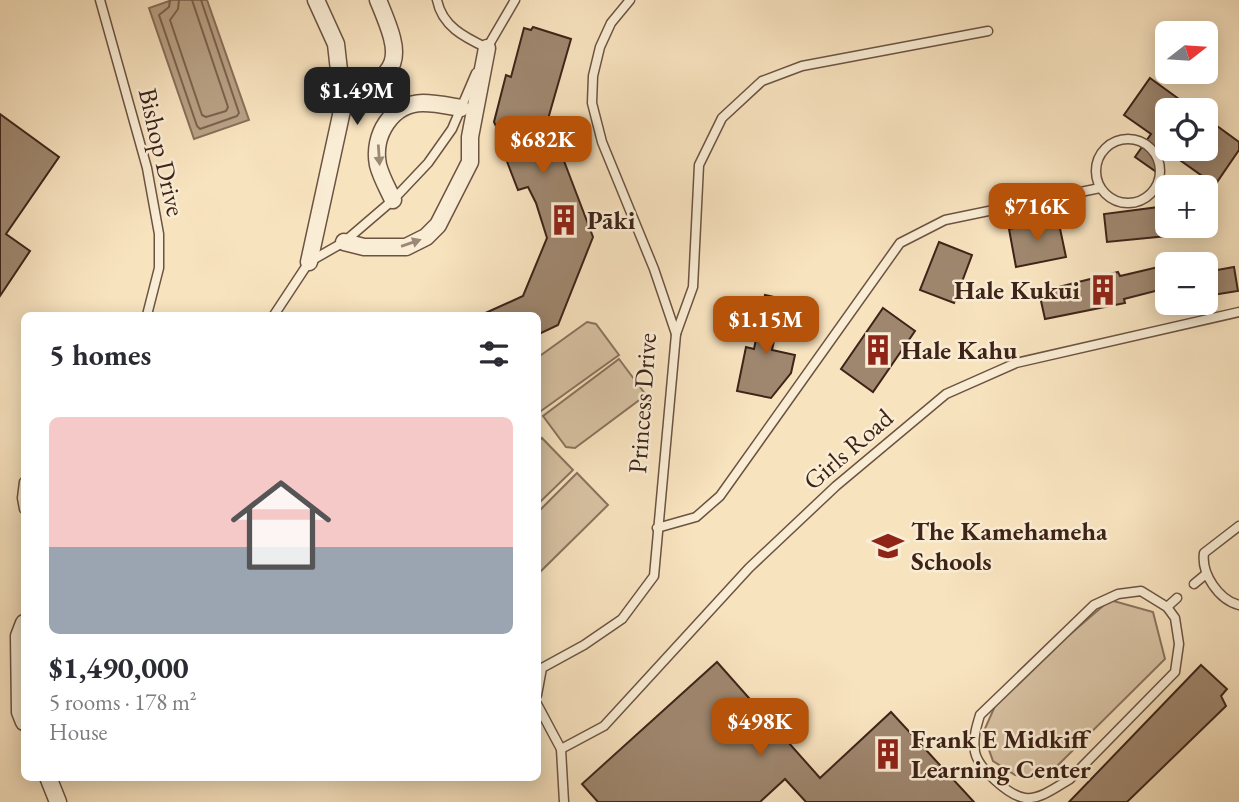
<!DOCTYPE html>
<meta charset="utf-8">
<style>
:root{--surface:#fff;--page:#f2f2f3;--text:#2b2b33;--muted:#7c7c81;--accent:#b45309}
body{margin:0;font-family:"EB Garamond",serif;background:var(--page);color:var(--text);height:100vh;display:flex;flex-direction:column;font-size:26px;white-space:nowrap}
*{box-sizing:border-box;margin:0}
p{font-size:23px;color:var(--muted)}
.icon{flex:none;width:38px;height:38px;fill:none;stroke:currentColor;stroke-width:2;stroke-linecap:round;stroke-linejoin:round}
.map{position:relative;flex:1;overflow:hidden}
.side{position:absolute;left:21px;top:312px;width:520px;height:469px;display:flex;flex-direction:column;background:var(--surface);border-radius:10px;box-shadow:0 4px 18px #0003}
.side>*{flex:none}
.needle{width:46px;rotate:73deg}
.fabs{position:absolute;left:1155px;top:21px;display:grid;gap:14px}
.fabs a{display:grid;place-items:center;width:63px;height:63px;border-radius:10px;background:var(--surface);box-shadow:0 4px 18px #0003;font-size:35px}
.price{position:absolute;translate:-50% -60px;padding:0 16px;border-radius:14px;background:var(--accent);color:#fff;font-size:23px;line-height:46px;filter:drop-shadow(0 2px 4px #0008)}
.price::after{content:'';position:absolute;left:50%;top:42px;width:21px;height:16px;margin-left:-10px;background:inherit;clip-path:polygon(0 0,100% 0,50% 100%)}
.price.active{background:#222;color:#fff}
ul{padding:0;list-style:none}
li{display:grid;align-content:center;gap:14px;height:371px;padding:0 28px}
li span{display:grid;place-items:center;height:217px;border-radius:10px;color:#555}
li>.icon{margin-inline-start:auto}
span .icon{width:126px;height:126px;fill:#fffc;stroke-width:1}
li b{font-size:30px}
h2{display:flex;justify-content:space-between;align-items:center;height:84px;padding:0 28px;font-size:30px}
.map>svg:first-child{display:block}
.green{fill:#d8c2a3;stroke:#8b725e;stroke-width:2}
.water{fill:#b9a286;stroke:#886f5a;stroke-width:2}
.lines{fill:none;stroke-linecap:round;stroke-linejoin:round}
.shore{stroke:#7c624f;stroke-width:2}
.building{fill:#9f876f;stroke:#3e2318;stroke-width:2}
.service-casing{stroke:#6c5342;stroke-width:11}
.minor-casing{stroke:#6c5342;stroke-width:19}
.service{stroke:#faedd5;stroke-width:8}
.minor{stroke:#faedd5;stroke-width:16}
.oneway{fill:#9c8876}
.labels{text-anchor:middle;stroke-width:5;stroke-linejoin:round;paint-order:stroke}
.street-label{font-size:26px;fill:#3e2318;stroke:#faedd5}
.poi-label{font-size:26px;font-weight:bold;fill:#3e2318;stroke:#faedd5;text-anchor:start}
</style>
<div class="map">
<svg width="1239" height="802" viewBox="0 0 1239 802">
<rect width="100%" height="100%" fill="#f8e3bf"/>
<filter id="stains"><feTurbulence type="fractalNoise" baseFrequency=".00286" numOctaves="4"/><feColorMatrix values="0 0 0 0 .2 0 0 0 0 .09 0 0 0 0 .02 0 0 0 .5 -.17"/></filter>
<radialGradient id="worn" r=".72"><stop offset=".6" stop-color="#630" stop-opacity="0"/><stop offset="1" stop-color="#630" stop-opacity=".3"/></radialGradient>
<!-- green -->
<g class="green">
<path d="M587,322L596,324L619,355L541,411L537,406V358Z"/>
<path d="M619,359L646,395L575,448L566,447L543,416Z"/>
<path d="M542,438L573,470L537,505V443Z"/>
<path d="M577,473L608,505L540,572L537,569V513Z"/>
<path d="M1110,600L1153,612L1165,659L1044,779L1015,775L993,761L983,733L995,706L1047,654Z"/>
</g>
<!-- water -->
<path class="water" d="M172,0H207L249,120L194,139L149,8Z"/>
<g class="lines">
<!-- shore -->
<g class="shore">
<path d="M170,0L169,7L159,15L197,126L200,129L237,116L239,113L201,0"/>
<path d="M179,0L178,9L170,20L202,115L206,117L226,111L228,107L192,0"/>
</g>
</g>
<!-- building -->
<g class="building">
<path d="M533,27L571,39L548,119L593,237L558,325L537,335V315H481L523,296L547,238L536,203L528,187L518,190L506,159L510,158L494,122L506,75L511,77L524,28L531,30Z"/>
<path d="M1150,78L1194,110H1167V149H1206V118L1239,142V150L1215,185L1167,151L1155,171L1135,157L1151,134L1124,115Z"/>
<path d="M0,114L59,157L6,234L30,251L0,296Z"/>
<path d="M1159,207V213L1167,212V236L1107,242L1104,214Z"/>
<path d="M1058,219L1066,257L1016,267L1009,229Z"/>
<path d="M939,242L972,255L954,303L920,290Z"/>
<path d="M1167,265V288L1124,299L1125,303L1045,319L1039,292L1118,272L1120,276Z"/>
<path d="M1234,267L1238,291L1206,296V272Z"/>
<path d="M765,295L783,299L772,350L795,355L791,373L771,398L737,391L746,347L754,349Z"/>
<path d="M883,308L915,331L873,392L841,369Z"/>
<path d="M717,662L820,778L891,712L974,802H806L785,779L760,802H598L582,784Z"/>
<path d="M1201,665L1227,689L1221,696L1226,706L1127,802H1069Z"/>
</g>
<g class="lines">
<defs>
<g id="service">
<path d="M100,0L147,168L159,234V268L147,315"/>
<path d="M437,0C442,26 464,37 487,48"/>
<path d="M487,48L515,0"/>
<circle cx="1128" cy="171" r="32"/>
<path d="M274,315L309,262L344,242L393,200L428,163L452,129L476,73"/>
<path d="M676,334L693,287L699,165L722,118L762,81L802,66L988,31"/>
<path d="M24,482L22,498L24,509"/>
<path d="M1239,526L1204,553C1201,574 1219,600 1239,605"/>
<path d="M657,528L696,517L720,496L900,243L945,220L1100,188"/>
<path d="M1194,584L1206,574"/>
<path d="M1141,591L1167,607L1175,618L1179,644L1175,672L1070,779C1058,786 1040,800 1025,798C1009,796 978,768 975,752C973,738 976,728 980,715L1094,605L1118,594Z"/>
<path d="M1167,607L1177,598"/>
<path d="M537,695L542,668L584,645L622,619L654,576L676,334L654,269L602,142L592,103L593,76L600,47L611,23L630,0"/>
<path d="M537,704L561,749L564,802"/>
<path d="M561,749L604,726L749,568L836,486L946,394L1016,363L1239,312"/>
</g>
<g id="minor">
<path d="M343,106C401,68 405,64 378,0"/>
<path d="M393,200C388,189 381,177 378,165C372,135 392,103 423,103C436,103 449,106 461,108"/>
<path d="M344,242L364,247H406L426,237L438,225L470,162V137L487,48"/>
<path d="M309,262L343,106L336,44L316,0"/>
<path d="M24,623L19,636L20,712L24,722"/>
<path d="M48,777L58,802"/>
</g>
</defs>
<!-- service casing -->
<use href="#service" class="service-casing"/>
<!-- minor casing -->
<use href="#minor" class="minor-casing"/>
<!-- service -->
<use href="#service" class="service"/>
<!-- minor -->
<use href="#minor" class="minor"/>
</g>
<!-- one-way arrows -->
<defs><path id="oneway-solid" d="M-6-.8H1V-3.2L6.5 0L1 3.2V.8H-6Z" transform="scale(1.75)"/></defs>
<g class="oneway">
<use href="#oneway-solid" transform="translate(379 155) rotate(86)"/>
<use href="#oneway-solid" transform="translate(411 243) rotate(-19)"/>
</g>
<!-- icons -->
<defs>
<symbol id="building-bare" viewBox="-9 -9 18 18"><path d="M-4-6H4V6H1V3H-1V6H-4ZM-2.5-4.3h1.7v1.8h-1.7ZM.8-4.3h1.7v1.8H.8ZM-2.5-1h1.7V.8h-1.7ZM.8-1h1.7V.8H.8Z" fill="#8f2418" stroke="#faedd5" stroke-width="2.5" paint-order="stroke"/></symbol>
<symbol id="school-bare" viewBox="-9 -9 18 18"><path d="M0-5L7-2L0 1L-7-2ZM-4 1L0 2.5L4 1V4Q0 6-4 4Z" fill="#8f2418" stroke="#faedd5" stroke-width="2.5" paint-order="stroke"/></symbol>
</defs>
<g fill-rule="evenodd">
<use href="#building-bare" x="542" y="198" width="44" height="44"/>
<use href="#building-bare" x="1081" y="268" width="44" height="44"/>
<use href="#building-bare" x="856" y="328" width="44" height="44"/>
<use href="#school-bare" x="866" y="524" width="44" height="44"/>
<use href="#building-bare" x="866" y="732" width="44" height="44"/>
</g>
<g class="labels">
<!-- street labels -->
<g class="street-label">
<text transform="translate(162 152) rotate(77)" y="9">Bishop Drive</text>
<text transform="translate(642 403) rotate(-86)" y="9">Princess Drive</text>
<text transform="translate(848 449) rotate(-41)" y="9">Girls Road</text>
</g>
<!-- poi labels -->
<g class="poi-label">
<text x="587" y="229">Pāki</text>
<text x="1080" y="299" text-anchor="end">Hale Kukui</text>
<text x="901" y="359">Hale Kahu</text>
<text x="911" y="540">The Kamehameha<tspan x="911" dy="30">Schools</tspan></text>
<text x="911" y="748">Frank E Midkiff<tspan x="911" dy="30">Learning Center</tspan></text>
</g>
</g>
<rect width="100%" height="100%" filter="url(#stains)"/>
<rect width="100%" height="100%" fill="url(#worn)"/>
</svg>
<div class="fabs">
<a><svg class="needle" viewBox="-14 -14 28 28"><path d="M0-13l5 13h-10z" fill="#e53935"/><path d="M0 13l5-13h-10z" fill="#7c7c81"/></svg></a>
<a><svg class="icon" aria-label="locate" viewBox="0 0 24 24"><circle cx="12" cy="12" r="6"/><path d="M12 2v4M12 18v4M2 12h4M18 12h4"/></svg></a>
<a>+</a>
<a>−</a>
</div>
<b class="price active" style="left:357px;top:127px">$1.49M</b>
<b class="price" style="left:543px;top:176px">$682K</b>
<b class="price" style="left:1037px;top:243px">$716K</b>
<b class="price" style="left:766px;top:356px">$1.15M</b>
<b class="price" style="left:760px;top:758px">$498K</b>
<section class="side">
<h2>5 homes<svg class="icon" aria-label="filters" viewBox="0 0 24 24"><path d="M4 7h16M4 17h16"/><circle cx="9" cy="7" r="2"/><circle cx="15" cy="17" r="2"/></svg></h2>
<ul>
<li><span style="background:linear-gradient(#f6c9c9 60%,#9aa5b1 0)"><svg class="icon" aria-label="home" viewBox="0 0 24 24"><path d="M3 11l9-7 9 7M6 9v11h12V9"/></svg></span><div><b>$1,490,000</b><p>5 rooms · 178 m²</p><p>House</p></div></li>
</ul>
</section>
</div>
